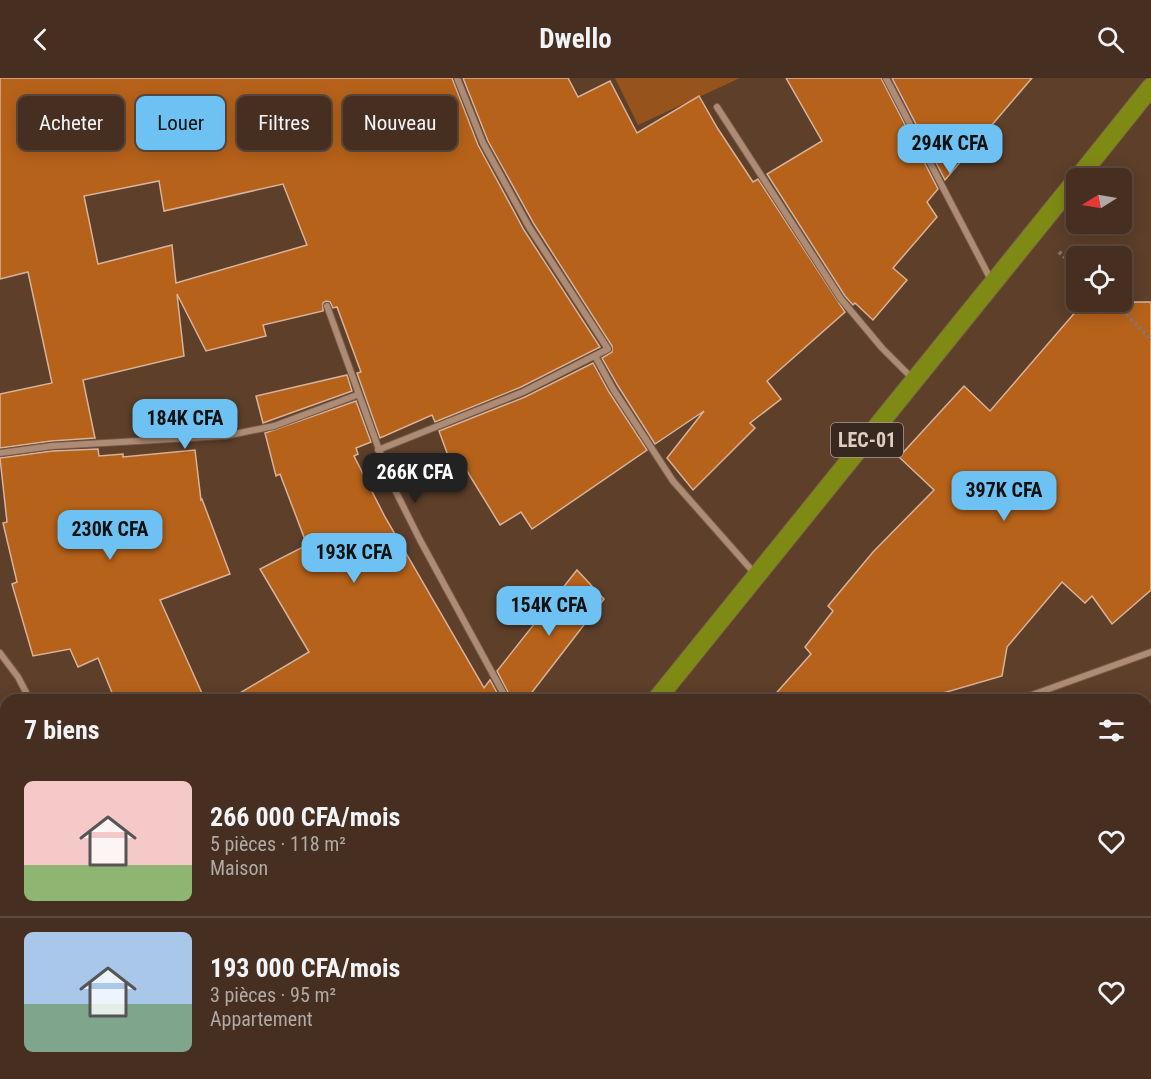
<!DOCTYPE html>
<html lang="fr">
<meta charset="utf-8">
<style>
:root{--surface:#462f20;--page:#4d3729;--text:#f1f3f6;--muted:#b0a9a5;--line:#5e4a3e;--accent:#6dc2f3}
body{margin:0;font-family:"Roboto Condensed",sans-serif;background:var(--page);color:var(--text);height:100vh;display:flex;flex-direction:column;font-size:22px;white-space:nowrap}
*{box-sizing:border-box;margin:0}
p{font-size:20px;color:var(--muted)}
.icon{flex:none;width:33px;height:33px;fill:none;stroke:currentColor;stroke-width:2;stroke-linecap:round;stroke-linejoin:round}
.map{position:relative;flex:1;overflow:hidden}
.panel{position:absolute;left:0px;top:616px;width:1152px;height:386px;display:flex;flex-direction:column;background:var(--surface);border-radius:18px 18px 0 0;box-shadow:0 3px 15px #0003,0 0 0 2px var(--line)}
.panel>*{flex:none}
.hud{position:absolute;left:18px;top:18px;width:600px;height:54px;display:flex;gap:12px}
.needle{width:39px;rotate:259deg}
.buttons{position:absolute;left:1066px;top:90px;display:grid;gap:12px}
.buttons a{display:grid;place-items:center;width:66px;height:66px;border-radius:9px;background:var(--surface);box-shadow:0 3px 15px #0003,0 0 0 2px var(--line);font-size:30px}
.price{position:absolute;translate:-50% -51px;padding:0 14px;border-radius:12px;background:var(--accent);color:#111;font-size:20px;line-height:39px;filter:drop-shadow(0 2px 3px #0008)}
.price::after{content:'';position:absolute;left:50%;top:36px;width:18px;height:14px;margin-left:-9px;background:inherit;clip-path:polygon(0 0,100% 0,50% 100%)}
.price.active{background:#222;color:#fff}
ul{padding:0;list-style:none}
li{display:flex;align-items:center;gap:18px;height:150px;padding:0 24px}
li+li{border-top:2px solid var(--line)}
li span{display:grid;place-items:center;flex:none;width:168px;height:120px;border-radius:9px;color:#555}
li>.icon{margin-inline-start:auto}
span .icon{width:72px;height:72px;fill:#fffc;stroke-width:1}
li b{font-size:26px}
h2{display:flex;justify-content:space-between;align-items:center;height:72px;padding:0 24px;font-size:26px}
.tag{padding:0 21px;border-radius:9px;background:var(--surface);box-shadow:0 3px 15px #0003,0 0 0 2px var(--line);font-size:21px;line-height:54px}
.tag.active{background:var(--accent);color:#111}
header{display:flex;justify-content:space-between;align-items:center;height:78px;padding:0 24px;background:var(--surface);font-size:27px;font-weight:700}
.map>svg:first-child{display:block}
.green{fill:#97531c}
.building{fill:#b6621a;stroke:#d7b39b;stroke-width:1.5;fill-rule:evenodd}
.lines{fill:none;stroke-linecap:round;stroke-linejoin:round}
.street-casing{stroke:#745b49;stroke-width:8}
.highway-casing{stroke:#745b49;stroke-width:20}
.path{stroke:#8d7462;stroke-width:4;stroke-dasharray:3 3;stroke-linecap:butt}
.street{stroke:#ae8b74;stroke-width:6}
.highway{stroke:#7f8a15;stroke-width:18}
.labels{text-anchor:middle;stroke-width:6;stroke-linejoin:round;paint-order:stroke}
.shield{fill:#382920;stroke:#ae9c91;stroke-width:1.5}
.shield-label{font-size:20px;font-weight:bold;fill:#e0cdc1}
</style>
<header><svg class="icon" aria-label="back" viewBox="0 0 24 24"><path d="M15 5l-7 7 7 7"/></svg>Dwello<svg class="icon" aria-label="search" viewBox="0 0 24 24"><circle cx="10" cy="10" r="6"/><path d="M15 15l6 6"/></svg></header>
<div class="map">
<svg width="1151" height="1001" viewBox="0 0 1151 1001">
<rect width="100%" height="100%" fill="#5d3f2a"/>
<!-- green -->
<path class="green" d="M615,0H740L638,47Z"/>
<!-- building -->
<g class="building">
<path d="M0,0H452L478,67L524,152L600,269L521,309L435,344L432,337L380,360L357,295L361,294L337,229L333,230L330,224L326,223L323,225V233L263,247L266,258L206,273L177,216L184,278L83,302L95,360L51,363L0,370V316L52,305L28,194L0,201ZM159,103L164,133L283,106L307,167L176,205L172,167L98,186L84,118Z"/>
<path d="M463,0H568L578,19L610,3L637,55L699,18L718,51L753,104L758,101L845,234L767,303L781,321L750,345L755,350L693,412L667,380L704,333L655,366L618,308L602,280L612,274V268L534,146L488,63Z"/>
<path d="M786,0H881L938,111L927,124L937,139L893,190L907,202L873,242L855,225L853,227L845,218L767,96L822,63Z"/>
<path d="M892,0H1032L945,102Z"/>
<path d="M1084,224H1151V512L1112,546L1092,518L1085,525L1062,504L1007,569L1002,598L919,622H770L811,576L805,569L833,533L828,528L873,474L934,412L899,379L964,308L990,333Z"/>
<path d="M593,285L609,314L647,372L532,451L521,434L500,447L459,380L450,383L439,353L525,319Z"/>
<path d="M347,297L352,313L263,345L256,318Z"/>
<path d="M356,323L371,364L356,370L358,376L354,378L385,439L484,610L490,602L501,622H228L309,574L260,491L307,467L280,396L276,398L265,355Z"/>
<path d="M98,371L99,378L123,376V379L195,372L201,422L202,421L230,496L160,522L205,622H115L98,580L78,589L70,571L33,578L12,506L17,504L3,445L7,444L0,380L52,373Z"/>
<path d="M577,492L604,521L526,622H512L497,593Z"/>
</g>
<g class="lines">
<defs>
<g id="street">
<path d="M886,0L991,202"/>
<path d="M717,29L841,221L882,270L912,300"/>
<path d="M327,228L390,402L420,462L507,622"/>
<path d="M595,278L613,311L673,403L756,497"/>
<path d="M378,372L523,314L608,271L529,149L483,65L457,0"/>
<path d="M0,375L52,368L225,358L274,348L357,317"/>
<path d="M0,575L18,599L30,622"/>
<path d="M1018,622L1151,574"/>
<path d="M1146,890L1151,888"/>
<path d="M149,996L151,1001"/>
<path d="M999,1001L1005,996"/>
</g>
<g id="highway">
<path d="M1078,100L1151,9"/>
<path d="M656,622L1077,101"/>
<path d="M345,1001L349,996"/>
</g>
</defs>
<!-- street casing -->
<use href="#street" class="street-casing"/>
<!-- highway casing -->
<use href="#highway" class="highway-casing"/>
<!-- path -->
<g class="path">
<path d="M1059,174L1077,190"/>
<path d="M1113,224L1151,261"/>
</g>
<!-- street -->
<use href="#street" class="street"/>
<!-- highway -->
<use href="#highway" class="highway"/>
</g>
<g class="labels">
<!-- shield labels -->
<rect class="shield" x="831" y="345" width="72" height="34" rx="4.5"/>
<g class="shield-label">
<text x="867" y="369">LEC-01</text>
</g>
</g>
</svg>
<div class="buttons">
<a><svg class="needle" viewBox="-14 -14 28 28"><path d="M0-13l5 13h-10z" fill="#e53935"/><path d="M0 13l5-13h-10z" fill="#b0a9a5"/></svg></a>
<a><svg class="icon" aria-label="locate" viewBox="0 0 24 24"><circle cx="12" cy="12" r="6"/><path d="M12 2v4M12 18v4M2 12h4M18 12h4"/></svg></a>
</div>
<b class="price" style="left:950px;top:97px">294K CFA</b>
<b class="price" style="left:185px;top:372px">184K CFA</b>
<b class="price active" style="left:415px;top:426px">266K CFA</b>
<b class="price" style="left:1004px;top:444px">397K CFA</b>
<b class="price" style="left:110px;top:483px">230K CFA</b>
<b class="price" style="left:354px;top:506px">193K CFA</b>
<b class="price" style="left:549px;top:559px">154K CFA</b>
<div class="hud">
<a class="tag">Acheter</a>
<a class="tag active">Louer</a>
<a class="tag">Filtres</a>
<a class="tag">Nouveau</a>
</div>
<section class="panel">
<h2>7 biens<svg class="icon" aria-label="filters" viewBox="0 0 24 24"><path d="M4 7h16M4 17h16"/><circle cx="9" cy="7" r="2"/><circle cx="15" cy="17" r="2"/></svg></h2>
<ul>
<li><span style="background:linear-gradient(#f6c9c9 70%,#8fb573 0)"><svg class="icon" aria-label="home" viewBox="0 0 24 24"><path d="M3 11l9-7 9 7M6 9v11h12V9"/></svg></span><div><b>266 000 CFA/mois</b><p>5 pièces · 118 m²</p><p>Maison</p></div><svg class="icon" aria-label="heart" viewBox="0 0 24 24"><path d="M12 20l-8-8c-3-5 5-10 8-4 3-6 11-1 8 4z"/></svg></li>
<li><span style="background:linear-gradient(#a9c7e8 60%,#7fa58c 0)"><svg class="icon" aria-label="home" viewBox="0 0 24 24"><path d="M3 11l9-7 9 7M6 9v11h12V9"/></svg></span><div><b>193 000 CFA/mois</b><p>3 pièces · 95 m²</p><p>Appartement</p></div><svg class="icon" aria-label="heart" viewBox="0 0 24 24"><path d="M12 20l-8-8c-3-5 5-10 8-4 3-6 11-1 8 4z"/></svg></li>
</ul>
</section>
</div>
